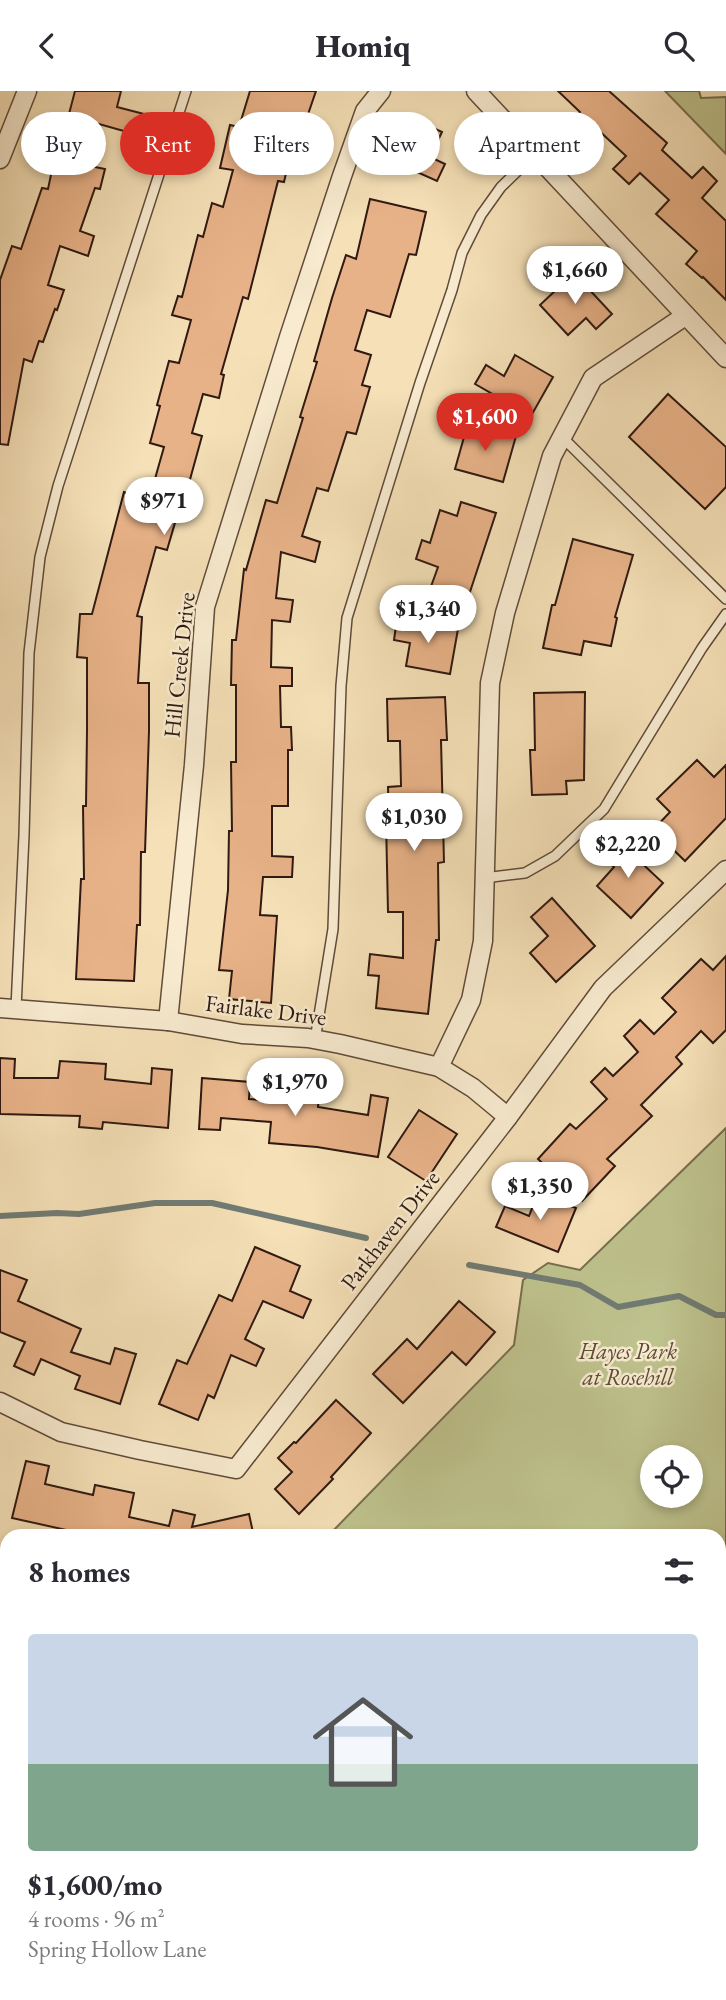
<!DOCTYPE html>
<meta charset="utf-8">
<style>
:root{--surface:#fff;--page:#f2f2f3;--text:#2b2b33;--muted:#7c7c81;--accent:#d93025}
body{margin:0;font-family:"EB Garamond",serif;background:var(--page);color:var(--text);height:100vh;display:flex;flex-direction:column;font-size:26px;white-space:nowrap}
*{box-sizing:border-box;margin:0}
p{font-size:23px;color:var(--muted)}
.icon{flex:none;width:38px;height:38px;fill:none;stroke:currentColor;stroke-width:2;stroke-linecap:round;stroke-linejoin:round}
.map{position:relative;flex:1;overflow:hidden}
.drawer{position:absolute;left:0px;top:1438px;width:726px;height:471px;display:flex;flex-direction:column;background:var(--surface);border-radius:21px 21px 0 0;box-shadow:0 4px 10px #0003}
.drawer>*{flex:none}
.hud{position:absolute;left:21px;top:21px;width:684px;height:63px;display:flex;gap:14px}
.fabs{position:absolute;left:640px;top:1354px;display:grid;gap:14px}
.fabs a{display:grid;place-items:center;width:63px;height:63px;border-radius:50%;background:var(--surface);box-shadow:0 4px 10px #0003;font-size:35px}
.price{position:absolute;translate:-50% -60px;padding:0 16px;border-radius:24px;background:#fff;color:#222;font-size:23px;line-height:46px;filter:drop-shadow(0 2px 4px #0008)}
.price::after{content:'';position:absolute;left:50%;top:42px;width:21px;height:16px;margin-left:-10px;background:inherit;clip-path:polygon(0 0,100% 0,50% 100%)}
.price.selected{background:var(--accent);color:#fff}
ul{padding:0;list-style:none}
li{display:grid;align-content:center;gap:14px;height:371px;padding:0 28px}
li span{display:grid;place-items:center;height:217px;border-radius:7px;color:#555}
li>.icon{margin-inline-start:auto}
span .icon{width:126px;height:126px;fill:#fffc;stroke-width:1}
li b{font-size:30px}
h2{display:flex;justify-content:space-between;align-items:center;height:84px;padding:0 28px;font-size:30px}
.pill{padding:0 24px;border-radius:32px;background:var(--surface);box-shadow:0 4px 10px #0003;font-size:24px;line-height:63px}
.pill.selected{background:var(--accent);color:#fff}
header{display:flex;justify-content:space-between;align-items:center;height:91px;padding:0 28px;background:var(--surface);font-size:32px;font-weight:800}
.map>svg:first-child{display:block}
.green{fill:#bec28d;stroke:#766e4f;stroke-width:2;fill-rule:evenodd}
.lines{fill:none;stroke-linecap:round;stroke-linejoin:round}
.stream{stroke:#717b73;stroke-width:6}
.building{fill:#e8b288;stroke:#2f1911;stroke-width:2}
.service-casing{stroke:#604b3a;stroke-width:12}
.minor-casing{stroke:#604b3a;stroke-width:21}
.service{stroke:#f8ebd0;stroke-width:9}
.minor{stroke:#f8ebd0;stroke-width:18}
.labels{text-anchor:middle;stroke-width:5;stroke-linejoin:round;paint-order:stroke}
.street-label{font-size:23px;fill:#2f1911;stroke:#f8ebd0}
.park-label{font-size:23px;font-style:italic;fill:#5a4c36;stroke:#f8ebd0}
</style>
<header><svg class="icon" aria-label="back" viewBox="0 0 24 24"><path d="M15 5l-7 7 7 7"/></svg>Homiq<svg class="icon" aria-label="search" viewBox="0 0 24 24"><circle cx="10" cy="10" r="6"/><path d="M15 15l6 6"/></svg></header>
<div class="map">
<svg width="726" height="1909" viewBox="0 0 726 1909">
<rect width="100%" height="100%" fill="#f5e0b7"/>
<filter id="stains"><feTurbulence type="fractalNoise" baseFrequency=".00286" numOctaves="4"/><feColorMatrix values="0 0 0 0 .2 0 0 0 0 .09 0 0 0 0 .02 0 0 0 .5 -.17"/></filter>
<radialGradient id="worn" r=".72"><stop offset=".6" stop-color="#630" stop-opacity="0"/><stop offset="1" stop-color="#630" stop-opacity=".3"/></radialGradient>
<!-- green -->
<g class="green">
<path d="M665,0H699L701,7L726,6V63Z"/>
<path d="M726,1037V1909H0V1783L7,1775V1902H719V1446L328,1445L514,1254L523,1189L548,1172L580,1179ZM653,1367H691V1405H653Z"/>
</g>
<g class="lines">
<!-- stream -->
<g class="stream">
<path d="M0,1125L57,1122L79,1123L155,1112H212L366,1147"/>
<path d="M469,1174L580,1194L618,1216L679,1205L716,1224H726"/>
<path d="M0,1507L7,1511"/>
<path d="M625,1902L634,1909"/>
</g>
</g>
<!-- building -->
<g class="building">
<path d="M75,0H121L117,16L144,23L138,44L99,33L90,75L105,78L100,98L95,97L80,140L94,145L88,165L60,155L48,194L64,199L57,219L55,218L43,251L39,250L32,271L24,268L8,354L0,353V189L12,155L21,158L42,97L48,98L60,41L64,42Z"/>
<path d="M250,0H316L305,32L298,30L284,91L278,90L248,208L243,206L221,283L224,284L219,307L203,303L192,342L202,345L189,392L187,391L167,459L156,456L137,525L142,526L138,592H149V640L145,761H141L140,834H137L134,890L76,888L81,788H84L83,715H86L87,640V567L77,566L80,523H92L124,401L149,409L164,356L150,352L160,315L157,314L169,270L179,272L191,229L172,224L178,205L182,206L198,144L203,146L212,112L223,116L233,79L220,77L230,34L239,36Z"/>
<path d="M558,0H609L667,52L662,59L692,87L703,76L717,90L702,107L726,130V209L703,186L702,187L686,173L697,160L656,123L669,109L640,82L629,93L613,78L626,65L595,36L586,45L571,31L580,21Z"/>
<path d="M409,26L442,41L430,66L445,73L437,90L381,65L393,38L402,42Z"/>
<path d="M370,108L426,121L416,164L409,163L390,226L367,219L355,259L371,264L362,294L370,296L356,343L347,341L328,400L317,397L302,445L320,451L315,471L281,461L276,507L293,509L290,531L272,529L271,576L292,577V595H280L281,636H291L292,659H288V715H272V765L293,766L292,786H263L260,824L277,825L271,912L229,908L232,880L219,879L228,799L229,740H232L231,671H236V594H231L232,549H236L244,478L246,479L266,409L277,412L303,327L300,326L317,271L314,270L332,207L346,164L356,168Z"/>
<path d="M574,182L612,223L596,238L586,227L568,244L540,214Z"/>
<path d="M515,264L553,286L531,325L475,293L486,274L504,285Z"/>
<path d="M668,303L726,356V396L705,418L629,346Z"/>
<path d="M468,332L516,345L503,391L455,378Z"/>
<path d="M461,411L496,422L466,513L429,501L438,476L416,468L422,449L430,452L440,419L457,425Z"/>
<path d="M573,448L633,464L615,526L617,527L611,555L584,550L581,564L543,557L552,514H555Z"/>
<path d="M397,528L458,538L450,583L406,575L410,552L394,549Z"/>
<path d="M585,601L584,689L566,690L567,703L532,704L530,659H535L534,602Z"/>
<path d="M445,606L447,649H441L444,771L438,772L439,849H436L428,923L376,917L379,885L368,884L370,863L403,867V821H388L386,730H389L388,696L401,695L400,650H388L387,608Z"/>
<path d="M697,669L714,686L726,674V727L685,770L653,739L670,721L657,708Z"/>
<path d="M616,748L663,792L631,827L597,795L614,776L601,764Z"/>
<path d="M552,807L595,855L556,891L530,862L548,845L531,826Z"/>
<path d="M726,865V939L713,952L701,940L676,966L682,973L641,1014L652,1025L607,1068L615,1075L582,1110L538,1068L570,1033L576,1038L607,1008L591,991L605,977L613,985L638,961L624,945L640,929L654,943L676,921L662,907L701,868L713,879Z"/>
<path d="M0,967L15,968L14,987H58L60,970L106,973L105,988L151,993L152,977L172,979L168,1037L103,1031L102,1038L79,1036L80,1025L0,1023Z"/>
<path d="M202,987L250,991L249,1008L298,1012L299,995L320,997L318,1016L368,1024L371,1004L388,1007L378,1066L317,1056L269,1052L271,1031L221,1027L220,1039L199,1038Z"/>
<path d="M419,1019L457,1043L426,1090L388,1066Z"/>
<path d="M538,1102L576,1117L558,1161L496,1136L505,1115L529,1125Z"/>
<path d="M255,1156L300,1175L290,1200L311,1209L303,1227L263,1210L245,1248L264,1258L256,1275L231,1264L214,1307L208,1304L198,1329L159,1313L177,1269L187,1273L219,1204L232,1210Z"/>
<path d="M0,1179L27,1189L18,1210L81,1238L71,1261L110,1273L115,1257L136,1263L120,1313L75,1298L80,1285L41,1268L34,1284L14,1275L25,1251L0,1241Z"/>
<path d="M459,1210L495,1241L466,1274L452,1261L403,1312L373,1283L407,1248L417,1258Z"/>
<path d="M336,1309L371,1342L331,1386L333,1388L299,1423L275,1398L292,1381L278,1367L294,1351L296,1352Z"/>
<path d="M26,1370L49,1375L45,1393L93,1404L95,1394L134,1402L129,1426L169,1435L173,1419L195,1424L192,1436L249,1423L254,1446H81L71,1443V1440L12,1427Z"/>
</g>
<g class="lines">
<defs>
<g id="service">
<path d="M562,346L726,508"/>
<path d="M484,787L525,782L555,765L604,718L702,557L726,523"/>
<path d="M16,917L24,744L29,562L40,466L58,395L186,0"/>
<path d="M315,949L333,838L341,595L347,527L420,292L452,199L462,162L481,124L501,96L535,63"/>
</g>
<g id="minor">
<path d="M476,0L726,267"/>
<path d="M0,68L27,0"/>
<path d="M0,917L168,930L242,943L308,947L340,953L439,976L473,997L508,1026"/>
<path d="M168,930L194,674L205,516L289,246L342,85L365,20L381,0"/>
<path d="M439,976L471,909L483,850L490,592L505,522L552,365L593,287L685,225"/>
<path d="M0,1311L61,1341L140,1359L236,1378L508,1026L603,897L726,779"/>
</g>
</defs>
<!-- service casing -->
<use href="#service" class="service-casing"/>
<!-- minor casing -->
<use href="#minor" class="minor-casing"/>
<!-- service -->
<use href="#service" class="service"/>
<!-- minor -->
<use href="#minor" class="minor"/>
</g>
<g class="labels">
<!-- street labels -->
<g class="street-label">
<text transform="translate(179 574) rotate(-84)" y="8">Hill Creek Drive</text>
<text transform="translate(266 919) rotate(7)" y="8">Fairlake Drive</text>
<text transform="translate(390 1139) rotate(-52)" y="8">Parkhaven Drive</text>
</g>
<!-- park labels -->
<g class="park-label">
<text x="628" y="1268">Hayes Park<tspan x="628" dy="26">at Rosehill</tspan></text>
</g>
</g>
<rect width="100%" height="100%" filter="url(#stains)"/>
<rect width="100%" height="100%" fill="url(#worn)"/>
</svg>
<div class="fabs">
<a><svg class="icon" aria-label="locate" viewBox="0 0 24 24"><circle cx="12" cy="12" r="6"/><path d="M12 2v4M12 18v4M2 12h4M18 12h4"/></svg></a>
</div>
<b class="price" style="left:575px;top:215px">$1,660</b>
<b class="price selected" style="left:485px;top:362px">$1,600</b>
<b class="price" style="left:164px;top:446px">$971</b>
<b class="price" style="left:428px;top:554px">$1,340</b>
<b class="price" style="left:414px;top:762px">$1,030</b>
<b class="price" style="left:628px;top:789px">$2,220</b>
<b class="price" style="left:295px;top:1027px">$1,970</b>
<b class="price" style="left:540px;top:1131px">$1,350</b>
<div class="hud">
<a class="pill">Buy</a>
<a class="pill selected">Rent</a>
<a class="pill">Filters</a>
<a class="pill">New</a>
<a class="pill">Apartment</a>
</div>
<section class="drawer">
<h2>8 homes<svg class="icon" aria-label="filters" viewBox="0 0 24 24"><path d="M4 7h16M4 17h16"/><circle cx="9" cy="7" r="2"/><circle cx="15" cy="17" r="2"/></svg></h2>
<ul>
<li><span style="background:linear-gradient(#c9d6e8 60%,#7fa58c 0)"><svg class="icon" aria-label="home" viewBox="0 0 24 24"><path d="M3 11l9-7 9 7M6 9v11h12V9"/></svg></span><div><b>$1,600/mo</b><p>4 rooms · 96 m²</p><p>Spring Hollow Lane</p></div></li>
</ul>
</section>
</div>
